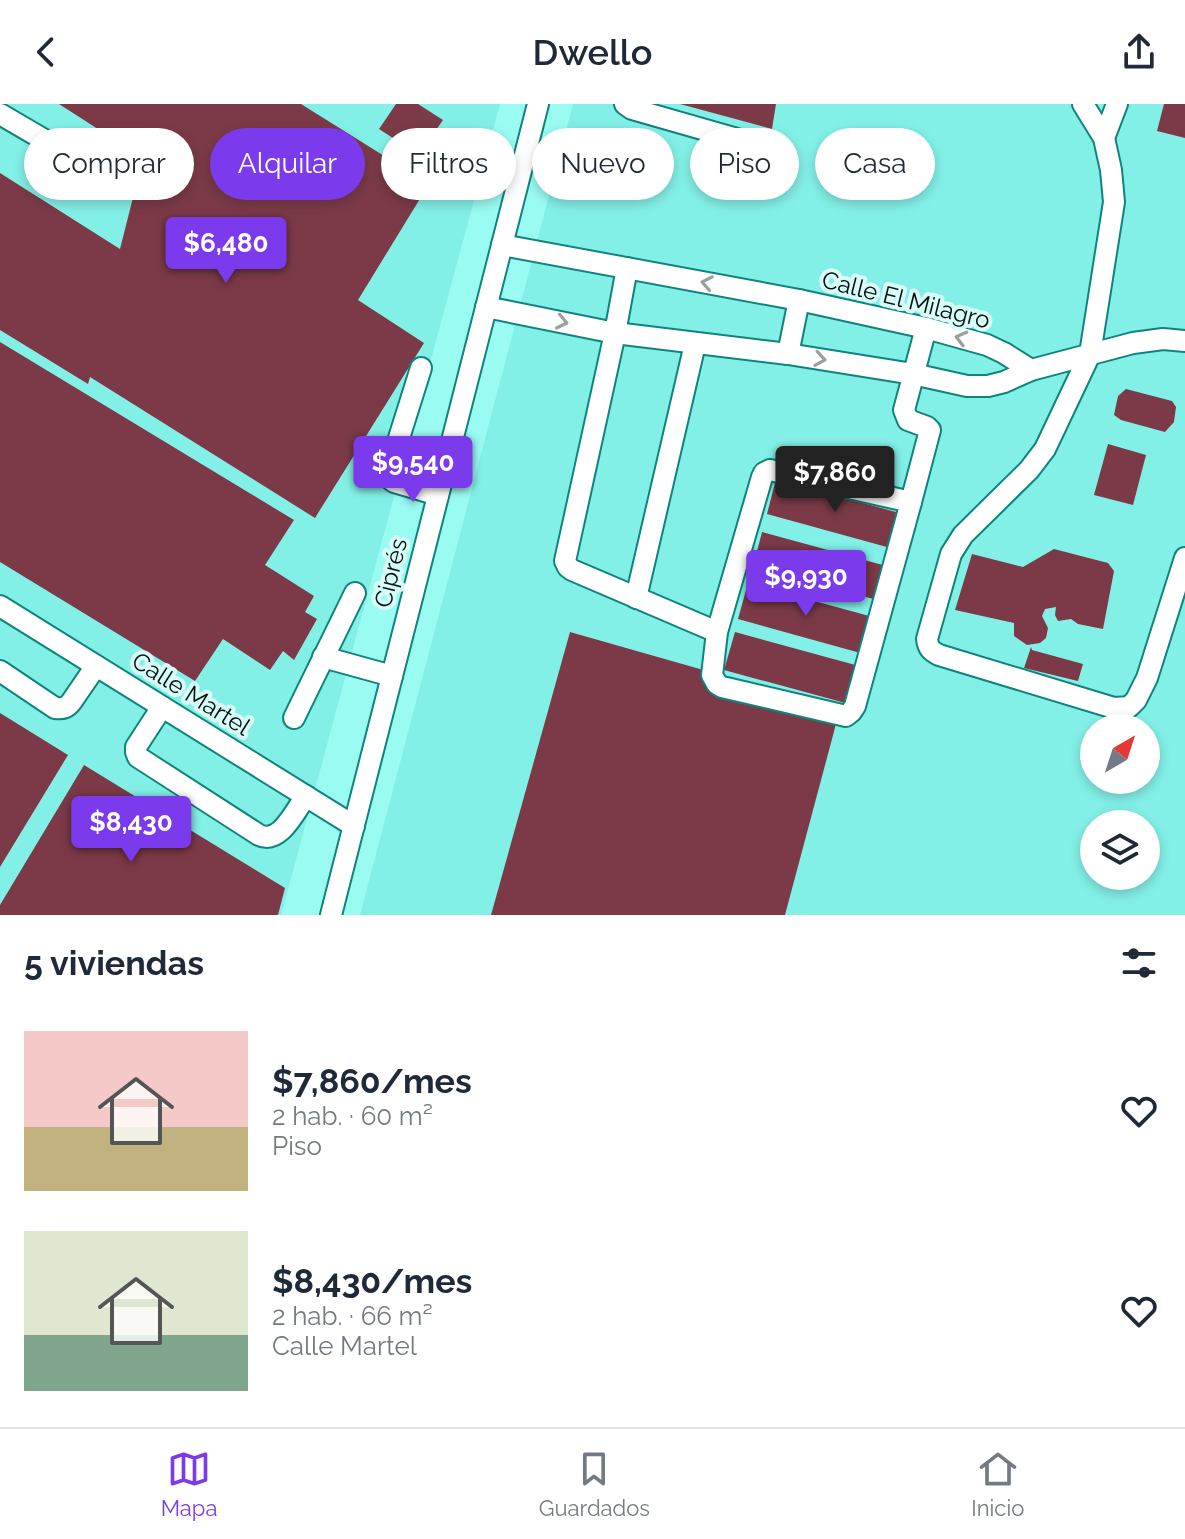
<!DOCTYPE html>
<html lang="es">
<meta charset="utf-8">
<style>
:root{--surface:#fff;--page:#f2f2f3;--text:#1f2937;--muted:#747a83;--line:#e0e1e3;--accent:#7c3aed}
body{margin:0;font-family:Raleway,sans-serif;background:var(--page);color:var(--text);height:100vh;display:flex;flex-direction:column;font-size:30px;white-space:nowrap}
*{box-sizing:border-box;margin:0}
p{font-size:26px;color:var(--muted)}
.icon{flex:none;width:44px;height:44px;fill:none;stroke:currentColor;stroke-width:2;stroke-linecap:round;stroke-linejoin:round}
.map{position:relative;height:811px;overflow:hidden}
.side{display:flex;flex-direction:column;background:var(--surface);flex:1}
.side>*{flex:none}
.hud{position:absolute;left:24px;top:24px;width:1138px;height:72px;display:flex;gap:16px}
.needle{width:52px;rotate:39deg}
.tools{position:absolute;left:1080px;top:610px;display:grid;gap:16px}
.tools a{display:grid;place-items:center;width:80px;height:80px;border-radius:50%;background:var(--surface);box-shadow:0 4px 12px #0003;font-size:40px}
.price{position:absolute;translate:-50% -68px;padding:0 18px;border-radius:8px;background:var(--accent);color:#fff;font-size:26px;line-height:52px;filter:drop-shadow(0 2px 4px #0008)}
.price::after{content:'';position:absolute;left:50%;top:48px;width:24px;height:18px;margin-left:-12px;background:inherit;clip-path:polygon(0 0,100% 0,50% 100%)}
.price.current{background:#222;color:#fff}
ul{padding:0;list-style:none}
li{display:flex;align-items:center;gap:24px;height:200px;padding:0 24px}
li span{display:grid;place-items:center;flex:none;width:224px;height:160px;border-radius:0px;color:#555}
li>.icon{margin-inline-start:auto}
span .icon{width:96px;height:96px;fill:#fffc;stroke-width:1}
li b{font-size:34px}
h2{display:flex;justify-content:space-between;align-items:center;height:96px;padding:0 24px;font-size:34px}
.pill{padding:0 28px;border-radius:36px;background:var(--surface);box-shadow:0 4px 12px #0003;font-size:28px;line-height:72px}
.pill.current{background:var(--accent);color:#fff}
header{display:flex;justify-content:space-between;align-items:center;height:104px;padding:0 24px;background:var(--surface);font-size:36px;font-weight:600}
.tab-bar{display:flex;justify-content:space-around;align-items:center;height:112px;border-top:2px solid var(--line);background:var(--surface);font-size:22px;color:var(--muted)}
.tab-bar a{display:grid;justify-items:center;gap:4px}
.tab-bar .current{color:var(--accent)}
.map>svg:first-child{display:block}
.built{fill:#83f0e7;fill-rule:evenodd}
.building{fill:#7c3a48}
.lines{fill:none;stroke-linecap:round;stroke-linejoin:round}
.minor-casing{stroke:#0e847d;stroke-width:24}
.minor{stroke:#fff;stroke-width:20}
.oneway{stroke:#99a09f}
.labels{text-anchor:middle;stroke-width:8;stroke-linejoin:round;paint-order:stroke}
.street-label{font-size:24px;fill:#001210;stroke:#d8fcf8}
</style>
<header><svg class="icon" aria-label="back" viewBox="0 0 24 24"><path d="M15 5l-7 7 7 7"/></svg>Dwello<svg class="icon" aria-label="share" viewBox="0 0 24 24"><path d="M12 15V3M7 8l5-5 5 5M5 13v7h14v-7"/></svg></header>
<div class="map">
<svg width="1185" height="811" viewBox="0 0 1185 811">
<rect width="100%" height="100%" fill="#99fbf2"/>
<!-- built -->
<g class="built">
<path d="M0,0H500L281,811H0Z"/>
<path d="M573,0H1185V811H360ZM1094,624H1146V676H1094ZM1094,720H1146V772H1094Z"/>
</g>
<!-- building -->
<g class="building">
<path d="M59,0H301L429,80L358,196L424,239L315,414L90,273L88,280L0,226V69L120,145L143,54Z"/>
<path d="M396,0H418L443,16L419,51L379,25Z"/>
<path d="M680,0H776L772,25Z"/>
<path d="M1164,0H1185V34L1157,27Z"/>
<path d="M0,238L294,416L265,461L314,492L305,508L317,515L294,556L283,547L270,566L223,535L195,577L0,458Z"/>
<path d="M1126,285L1172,297L1176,303L1174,318L1165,328L1121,316L1114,311L1118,292Z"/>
<path d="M1108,340L1146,351L1133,401L1094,391Z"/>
<path d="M776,375L903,410L894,445L767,410Z"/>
<path d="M762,428L890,463L881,497L753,463Z"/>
<path d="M1054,445L1108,459L1114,467L1103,525L1078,520L1071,515L1058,517L1055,511L1056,503L1045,505L1042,512L1048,524L1046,534L1040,539L1027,541L1014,532V519L955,506L972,450L1023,463Z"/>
<path d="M748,479L873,513L864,550L738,515Z"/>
<path d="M570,528L840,605L785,811H491Z"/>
<path d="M735,528L859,562L849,600L724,566Z"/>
<path d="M1031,543L1032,546L1083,560L1078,577L1024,564Z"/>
<path d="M0,609L68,651L0,763Z"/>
<path d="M84,661L285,784L278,811H0V801Z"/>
</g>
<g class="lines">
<defs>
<g id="minor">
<path d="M625,0L632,5L772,45"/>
<path d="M1083,0L1104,34L1111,66L1114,98L1090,250L1045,345L1029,366L963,431L951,450L927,535C928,544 931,547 939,551L1114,604L1129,603L1136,596L1147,574L1185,454"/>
<path d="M0,10L125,83"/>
<path d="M1104,34L1117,0"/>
<path d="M502,141L799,196L926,224L987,241L1004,249L1031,266"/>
<path d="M627,164L615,229L565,457L568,463L572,466L717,528"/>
<path d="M486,203L615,229L788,250L913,270L967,282H988L1004,278L1031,266L1133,239L1163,235L1185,237"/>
<path d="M788,250L799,196"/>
<path d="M421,264L388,369L389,374L394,378L438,391"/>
<path d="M770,366L911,398L855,602L851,608L846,612L722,583L717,580L712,571L717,528L762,373L764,369Z"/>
<path d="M911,398L930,326L927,323L908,316L904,306L926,224"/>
<path d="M636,494L695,240"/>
<path d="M0,502L354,722"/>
<path d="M323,553L392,572"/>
<path d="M0,567L55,604C63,605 67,604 72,597L96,562"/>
<path d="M162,603L136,643V648L138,653L259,731C280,741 295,707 306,692"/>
<path d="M294,614L355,489"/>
<path d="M331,811L538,0"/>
</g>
</defs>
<!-- minor casing -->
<use href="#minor" class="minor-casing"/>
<!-- minor -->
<use href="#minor" class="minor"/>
</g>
<!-- one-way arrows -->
<defs><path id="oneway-chevron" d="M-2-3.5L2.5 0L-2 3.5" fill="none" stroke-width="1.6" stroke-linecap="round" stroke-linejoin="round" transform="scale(2)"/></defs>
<g class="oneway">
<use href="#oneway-chevron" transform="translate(707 179) rotate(-169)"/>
<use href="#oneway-chevron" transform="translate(562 218) rotate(12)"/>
<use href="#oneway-chevron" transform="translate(961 234) rotate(-165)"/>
<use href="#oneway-chevron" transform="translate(820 255) rotate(9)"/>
</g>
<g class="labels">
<!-- street labels -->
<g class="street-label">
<text transform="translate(906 196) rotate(14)" y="8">Calle El Milagro</text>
<text transform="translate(391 469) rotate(-76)" y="8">Ciprés</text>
<text transform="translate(191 590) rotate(32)" y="8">Calle Martel</text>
</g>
</g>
</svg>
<div class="tools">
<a><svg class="needle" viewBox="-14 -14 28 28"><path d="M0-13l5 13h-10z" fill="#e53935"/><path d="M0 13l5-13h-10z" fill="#747a83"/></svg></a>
<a><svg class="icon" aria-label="layers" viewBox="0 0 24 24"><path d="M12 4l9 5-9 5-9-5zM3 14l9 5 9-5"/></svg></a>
</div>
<b class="price" style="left:226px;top:181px">$6,480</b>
<b class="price" style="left:413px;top:400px">$9,540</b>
<b class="price current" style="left:835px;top:410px">$7,860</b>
<b class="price" style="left:806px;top:514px">$9,930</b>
<b class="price" style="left:131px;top:760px">$8,430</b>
<div class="hud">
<a class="pill">Comprar</a>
<a class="pill current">Alquilar</a>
<a class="pill">Filtros</a>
<a class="pill">Nuevo</a>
<a class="pill">Piso</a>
<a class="pill">Casa</a>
</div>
</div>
<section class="side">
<h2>5 viviendas<svg class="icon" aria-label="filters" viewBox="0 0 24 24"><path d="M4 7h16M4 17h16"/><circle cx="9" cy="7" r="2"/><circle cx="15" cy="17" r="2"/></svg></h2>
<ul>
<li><span style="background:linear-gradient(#f6c9c9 60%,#c2b280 0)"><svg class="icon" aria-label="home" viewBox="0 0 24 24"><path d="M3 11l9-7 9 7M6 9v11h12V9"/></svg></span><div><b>$7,860/mes</b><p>2 hab. · 60 m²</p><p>Piso</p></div><svg class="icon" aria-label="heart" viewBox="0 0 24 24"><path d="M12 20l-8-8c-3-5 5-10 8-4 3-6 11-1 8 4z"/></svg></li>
<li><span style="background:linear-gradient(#dfe7d0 65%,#7fa58c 0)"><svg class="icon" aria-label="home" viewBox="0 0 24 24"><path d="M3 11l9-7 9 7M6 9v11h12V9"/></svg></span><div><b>$8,430/mes</b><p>2 hab. · 66 m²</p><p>Calle Martel</p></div><svg class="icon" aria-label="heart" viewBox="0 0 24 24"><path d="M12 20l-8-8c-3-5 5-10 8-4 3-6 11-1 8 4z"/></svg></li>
</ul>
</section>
<nav class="tab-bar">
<a class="current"><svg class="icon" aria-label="map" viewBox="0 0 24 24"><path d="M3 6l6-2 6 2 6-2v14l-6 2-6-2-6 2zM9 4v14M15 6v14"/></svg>Mapa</a>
<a><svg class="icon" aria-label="saved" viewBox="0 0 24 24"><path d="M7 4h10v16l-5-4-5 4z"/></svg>Guardados</a>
<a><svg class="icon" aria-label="home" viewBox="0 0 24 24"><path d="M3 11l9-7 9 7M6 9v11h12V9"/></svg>Inicio</a>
</nav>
